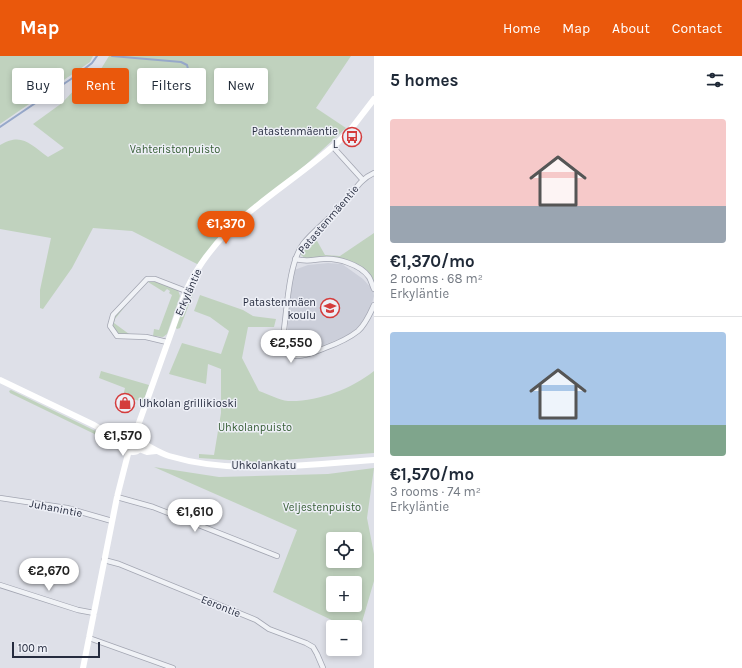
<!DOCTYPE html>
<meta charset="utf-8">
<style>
:root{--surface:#fff;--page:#f2f2f3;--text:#1f2937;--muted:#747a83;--line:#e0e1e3;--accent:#ea580c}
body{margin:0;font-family:Karla,sans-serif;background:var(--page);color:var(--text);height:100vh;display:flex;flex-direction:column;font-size:15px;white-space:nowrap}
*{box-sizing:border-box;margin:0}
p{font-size:13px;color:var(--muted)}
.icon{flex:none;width:22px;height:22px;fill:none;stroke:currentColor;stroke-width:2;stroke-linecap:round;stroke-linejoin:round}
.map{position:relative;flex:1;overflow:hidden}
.drawer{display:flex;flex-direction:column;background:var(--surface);width:368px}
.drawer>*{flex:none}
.top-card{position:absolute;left:12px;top:12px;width:302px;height:36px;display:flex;gap:8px}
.buttons{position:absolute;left:326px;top:476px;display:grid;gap:8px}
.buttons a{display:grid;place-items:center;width:36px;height:36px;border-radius:4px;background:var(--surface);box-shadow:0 2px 6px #0003;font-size:20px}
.scale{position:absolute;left:12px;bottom:10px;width:88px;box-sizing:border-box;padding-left:4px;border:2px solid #262c3f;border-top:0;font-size:11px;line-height:14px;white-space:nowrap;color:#262c3f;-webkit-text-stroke:3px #edeff6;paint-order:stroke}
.price{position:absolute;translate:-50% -34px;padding:0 9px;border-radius:14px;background:#fff;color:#222;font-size:13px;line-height:26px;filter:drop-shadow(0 1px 2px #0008)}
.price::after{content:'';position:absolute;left:50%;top:24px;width:12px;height:9px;margin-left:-6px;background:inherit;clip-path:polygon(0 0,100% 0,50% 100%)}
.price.selected{background:var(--accent);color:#fff}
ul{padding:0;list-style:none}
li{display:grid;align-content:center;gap:8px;height:212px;padding:0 16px}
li+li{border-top:1px solid var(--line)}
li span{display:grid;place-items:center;height:124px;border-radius:4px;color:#555}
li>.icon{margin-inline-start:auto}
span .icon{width:72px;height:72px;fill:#fffc;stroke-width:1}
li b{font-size:17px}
h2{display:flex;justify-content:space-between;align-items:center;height:48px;padding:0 16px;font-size:17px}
.chip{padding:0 14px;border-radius:4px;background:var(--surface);box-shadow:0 2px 6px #0003;font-size:14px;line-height:36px}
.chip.selected{background:var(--accent);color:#fff}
header{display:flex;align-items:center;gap:24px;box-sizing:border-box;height:56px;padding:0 20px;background:var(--accent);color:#fff}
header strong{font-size:19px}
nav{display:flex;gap:22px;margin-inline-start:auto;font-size:14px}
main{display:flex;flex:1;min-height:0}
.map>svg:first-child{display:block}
.built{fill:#cccfda}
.green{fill:#c0d2be;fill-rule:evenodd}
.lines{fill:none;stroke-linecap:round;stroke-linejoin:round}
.stream{stroke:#97a8ca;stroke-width:2}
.street-casing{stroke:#a3a6b2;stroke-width:6}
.street{stroke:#f0f2f6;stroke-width:4.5}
.secondary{stroke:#fff;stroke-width:6}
.labels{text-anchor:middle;stroke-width:3;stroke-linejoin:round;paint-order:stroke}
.poi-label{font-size:11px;fill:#262c3f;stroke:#edeff6;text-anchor:end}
.park-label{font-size:11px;fill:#345c33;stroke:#edeff6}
.street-label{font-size:11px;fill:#262c3f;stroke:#edeff6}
</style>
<header>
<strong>Map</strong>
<nav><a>Home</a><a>Map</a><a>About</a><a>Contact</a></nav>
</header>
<main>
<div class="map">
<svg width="374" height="612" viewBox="0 0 374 612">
<rect width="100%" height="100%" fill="#dee0e8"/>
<!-- built -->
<path class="built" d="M328,207L342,208L363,223L373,234L374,240L370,255L359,270L349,279L304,297H294L290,294L287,287L289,250L294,214L308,209Z"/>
<!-- green -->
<g class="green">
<path d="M0,0H93L90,6L0,68Z"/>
<path d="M109,0H351L316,52L346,72L285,128L244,160L199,209L132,175L93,172L72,212L43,253L40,252V234L51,182L0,173V89C22,76 30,88 48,101L64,92L33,68L62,47L78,30L96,21Z"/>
<path d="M374,177V225C351,199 338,205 306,203L301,199L302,194L316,183L325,199L340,200Z"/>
<path d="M151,223L178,234L180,240L167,278L163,281L153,280L154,273L159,274L172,239L169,237L170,235L167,233L164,236L148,226L142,229L115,263L114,267L129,278L128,280L117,278L112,271C114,255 137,231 151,223Z"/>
<path d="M191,229L194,235L180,272L177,273L175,271Z"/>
<path d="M200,239L243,254L253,260L276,263L274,271H248L242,302L259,335C268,338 279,344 288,345C318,346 351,333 374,315V397L258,406L199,402V398L214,399L221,357V313L208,308L206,328L169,318L182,287L221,298L229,275L210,261L194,255Z"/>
<path d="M101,315L149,329L143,346L123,340L125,332L99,322Z"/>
<path d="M11,334L114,384L111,386L10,337L9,335Z"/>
<path d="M154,411L219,421L328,418L374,412L367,462L374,498V525L355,590V571H342L340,568L273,536L297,474ZM333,483H355V505H333ZM333,527H355V549H333Z"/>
</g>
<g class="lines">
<!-- stream -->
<g class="stream">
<path d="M112,0L181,6L187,9L188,13"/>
<path d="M0,71L74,21L92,7L97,0"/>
</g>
<defs>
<g id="street">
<path d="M333,91L362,123"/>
<path d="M374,117C358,124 354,137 342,149C330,163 314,174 303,188C288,208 287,256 283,281C286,310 307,299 325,292C336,288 348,283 358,275C365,269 370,258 374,249"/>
<path d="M295,203C307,206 311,204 323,203C337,202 360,208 369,221C371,224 372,229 374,233"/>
<path d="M167,286L146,281L117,280L110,270L113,259L147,223H155L186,235"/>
<path d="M117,441L153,451L277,500"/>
<path d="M0,442L67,452L112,465"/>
<path d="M104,504L119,508L256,564L269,573L306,587L313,591L317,598L323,612"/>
<path d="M0,529L78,554L94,557"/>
<path d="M89,582L173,612"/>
</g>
</defs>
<!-- street casing -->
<use href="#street" class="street-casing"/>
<!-- street -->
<use href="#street" class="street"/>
<!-- secondary -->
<g class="secondary">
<path d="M0,324L94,369L125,387"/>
<path d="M135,378L186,235C218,164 283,136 338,86L351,73L374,43"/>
<circle cx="133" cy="387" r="9"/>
<path d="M112,379L128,380"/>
<path d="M142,387C151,391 159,397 169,400C236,420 307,408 374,404"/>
<path d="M139,393L147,396L156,395"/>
<path d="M83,612L117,441L129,394"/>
</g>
</g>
<!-- icons -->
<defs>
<symbol id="bus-ring" viewBox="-11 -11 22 22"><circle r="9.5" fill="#edeff6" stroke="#d43c3c" stroke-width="1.5"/><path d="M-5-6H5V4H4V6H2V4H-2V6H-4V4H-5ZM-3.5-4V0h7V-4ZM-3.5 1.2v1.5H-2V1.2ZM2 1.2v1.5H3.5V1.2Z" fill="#d43c3c"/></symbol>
<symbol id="school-ring" viewBox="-11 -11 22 22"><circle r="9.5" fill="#edeff6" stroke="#d43c3c" stroke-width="1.5"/><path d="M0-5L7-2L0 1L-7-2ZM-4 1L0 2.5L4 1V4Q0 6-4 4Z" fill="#d43c3c"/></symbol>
<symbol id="shop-ring" viewBox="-11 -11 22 22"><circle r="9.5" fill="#edeff6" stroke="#d43c3c" stroke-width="1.5"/><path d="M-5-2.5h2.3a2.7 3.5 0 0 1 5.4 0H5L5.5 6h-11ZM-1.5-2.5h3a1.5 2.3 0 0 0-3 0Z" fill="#d43c3c"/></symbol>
</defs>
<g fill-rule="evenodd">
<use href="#bus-ring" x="341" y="70" width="22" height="22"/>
<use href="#school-ring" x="319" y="241" width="22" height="22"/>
<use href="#shop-ring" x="114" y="336" width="22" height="22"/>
</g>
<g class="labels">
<!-- poi labels -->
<g class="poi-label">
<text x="338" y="79">Patastenmäentie<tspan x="338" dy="13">L</tspan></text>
<text x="316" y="250">Patastenmäen<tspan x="316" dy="13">koulu</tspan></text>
<text x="139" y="351" text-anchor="start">Uhkolan grillikioski</text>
</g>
<!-- park labels -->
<g class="park-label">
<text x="175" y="97">Vahteristonpuisto</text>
<text x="255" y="375">Uhkolanpuisto</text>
<text x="322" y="455">Veljestenpuisto</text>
</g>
<!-- street labels -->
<g class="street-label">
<text transform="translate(328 163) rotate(-49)" y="4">Patastenmäentie</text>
<text transform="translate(188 236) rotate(-66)" y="4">Erkyläntie</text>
<text x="264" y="413">Uhkolankatu</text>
<text transform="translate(56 452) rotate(11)" y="4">Juhanintie</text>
<text transform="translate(221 550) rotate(22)" y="4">Eerontie</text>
</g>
</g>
</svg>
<div class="buttons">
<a><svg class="icon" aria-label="locate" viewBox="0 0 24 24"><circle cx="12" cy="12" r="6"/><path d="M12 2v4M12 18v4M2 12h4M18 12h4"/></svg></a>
<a>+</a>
<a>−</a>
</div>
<div class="scale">100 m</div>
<b class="price selected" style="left:226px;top:189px">€1,370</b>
<b class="price" style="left:291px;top:308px">€2,550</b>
<b class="price" style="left:123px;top:401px">€1,570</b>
<b class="price" style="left:195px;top:477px">€1,610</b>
<b class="price" style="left:49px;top:536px">€2,670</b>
<div class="top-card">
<a class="chip">Buy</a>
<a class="chip selected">Rent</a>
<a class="chip">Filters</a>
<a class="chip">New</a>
</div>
</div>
<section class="drawer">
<h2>5 homes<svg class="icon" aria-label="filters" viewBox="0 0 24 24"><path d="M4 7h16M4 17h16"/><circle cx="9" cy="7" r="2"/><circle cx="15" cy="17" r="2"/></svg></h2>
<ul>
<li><span style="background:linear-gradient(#f6c9c9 70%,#9aa5b1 0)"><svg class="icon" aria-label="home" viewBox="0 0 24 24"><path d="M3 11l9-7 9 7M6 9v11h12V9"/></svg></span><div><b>€1,370/mo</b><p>2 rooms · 68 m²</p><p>Erkyläntie</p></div></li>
<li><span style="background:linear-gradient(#a9c7e8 75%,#7fa58c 0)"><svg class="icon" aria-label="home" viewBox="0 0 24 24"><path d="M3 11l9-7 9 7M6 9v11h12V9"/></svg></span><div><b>€1,570/mo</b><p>3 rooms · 74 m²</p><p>Erkyläntie</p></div></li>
</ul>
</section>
</main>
